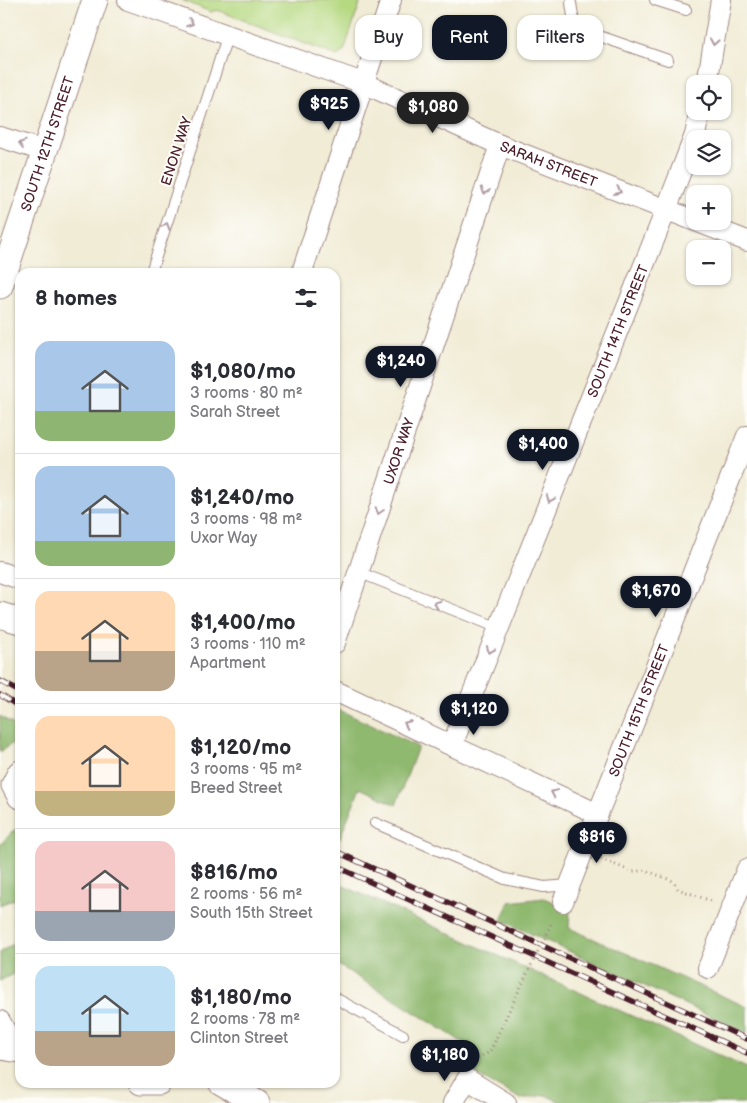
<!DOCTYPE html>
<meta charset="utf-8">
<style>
:root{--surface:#fff;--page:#f2f2f3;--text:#2b2b33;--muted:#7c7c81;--line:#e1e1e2;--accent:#111827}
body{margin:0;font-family:"Balsamiq Sans",sans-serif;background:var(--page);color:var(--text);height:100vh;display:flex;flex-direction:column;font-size:19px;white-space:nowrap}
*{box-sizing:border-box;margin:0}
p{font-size:16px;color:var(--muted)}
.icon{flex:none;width:28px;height:28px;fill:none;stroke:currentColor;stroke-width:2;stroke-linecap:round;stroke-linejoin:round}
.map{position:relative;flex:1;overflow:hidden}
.drawer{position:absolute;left:15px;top:268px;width:325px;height:820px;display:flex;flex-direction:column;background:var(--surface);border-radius:15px;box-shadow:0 1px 4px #0004}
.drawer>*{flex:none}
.top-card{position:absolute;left:355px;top:15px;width:316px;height:45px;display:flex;gap:10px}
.controls{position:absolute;left:686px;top:75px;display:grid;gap:10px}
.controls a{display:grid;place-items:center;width:45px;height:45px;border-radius:10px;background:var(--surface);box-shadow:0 1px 4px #0004;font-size:25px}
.price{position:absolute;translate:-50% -42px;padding:0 11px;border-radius:18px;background:var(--accent);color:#fff;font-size:16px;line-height:32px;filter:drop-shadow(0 1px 2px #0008)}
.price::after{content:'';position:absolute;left:50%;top:30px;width:15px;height:11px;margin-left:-8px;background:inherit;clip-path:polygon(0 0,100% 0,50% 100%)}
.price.active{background:#222;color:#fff}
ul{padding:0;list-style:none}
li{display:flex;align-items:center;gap:15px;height:125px;padding:0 20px}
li+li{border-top:1px solid var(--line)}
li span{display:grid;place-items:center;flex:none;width:140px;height:100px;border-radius:15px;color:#555}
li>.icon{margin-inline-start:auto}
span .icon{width:60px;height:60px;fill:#fffc;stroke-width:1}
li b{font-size:21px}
h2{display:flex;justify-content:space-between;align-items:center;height:60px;padding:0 20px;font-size:21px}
.tag{padding:0 18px;border-radius:15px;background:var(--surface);box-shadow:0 1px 4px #0004;font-size:18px;line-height:45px}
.tag.active{background:var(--accent);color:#fff}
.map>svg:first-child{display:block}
.green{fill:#b5d981;stroke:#807c56}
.forest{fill:#90b96f;stroke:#6d6c4d}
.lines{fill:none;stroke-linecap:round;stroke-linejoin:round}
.service-casing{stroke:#9e8680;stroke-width:12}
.minor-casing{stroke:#9e8680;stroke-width:22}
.tertiary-casing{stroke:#9e8680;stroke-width:27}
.path{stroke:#9e8680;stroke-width:3;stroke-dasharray:1 4;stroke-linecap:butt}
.service{stroke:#fff;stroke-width:10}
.minor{stroke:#fff;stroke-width:20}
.tertiary{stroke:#fff;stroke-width:25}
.rail-casing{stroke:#4a1f2b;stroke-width:5.5}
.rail{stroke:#fdfcf7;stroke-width:4;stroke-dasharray:11;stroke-linecap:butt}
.path-bridge{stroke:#9e8680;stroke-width:3;stroke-dasharray:1 4;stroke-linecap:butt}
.oneway{stroke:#ae9aa0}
.labels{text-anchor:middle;stroke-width:4;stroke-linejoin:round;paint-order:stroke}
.street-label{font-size:14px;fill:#4a1f2b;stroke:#fdfcf7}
</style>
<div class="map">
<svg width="747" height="1103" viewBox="0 0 747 1103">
<rect width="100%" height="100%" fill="#fdfcf7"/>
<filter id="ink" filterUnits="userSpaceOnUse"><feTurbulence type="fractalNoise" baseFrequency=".02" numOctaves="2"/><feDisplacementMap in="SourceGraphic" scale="10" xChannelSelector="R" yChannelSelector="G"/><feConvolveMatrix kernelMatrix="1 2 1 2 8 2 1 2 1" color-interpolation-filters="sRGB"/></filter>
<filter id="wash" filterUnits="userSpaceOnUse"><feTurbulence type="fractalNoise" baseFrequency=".0096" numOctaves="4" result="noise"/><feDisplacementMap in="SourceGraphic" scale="20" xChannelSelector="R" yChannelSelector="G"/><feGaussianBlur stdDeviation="1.12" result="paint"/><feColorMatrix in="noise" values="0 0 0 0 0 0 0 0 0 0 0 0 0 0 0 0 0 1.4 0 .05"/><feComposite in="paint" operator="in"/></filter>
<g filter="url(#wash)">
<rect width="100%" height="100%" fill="#f1ecd6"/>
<!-- green -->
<path class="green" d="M182,0H361L344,51L337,56L217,10L211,12Z"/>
<!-- forest -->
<g class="forest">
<path d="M335,708L418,747L396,805L360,788L339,840L335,838Z"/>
<path d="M0,716L20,729L13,743L0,752Z"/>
<path d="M15,829L20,837V910L14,899L0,905V845Z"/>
<path d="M335,882L747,1068V1103H563L545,1095L521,1099L473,1073L464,1043L335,963Z"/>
<path d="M544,898L570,910L569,928L747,1007V1033L501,920L509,902Z"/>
<path d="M20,940V970L0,981V952Z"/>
</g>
</g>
<g filter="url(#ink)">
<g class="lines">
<defs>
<g id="service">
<path d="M655,0L686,10"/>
<path d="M571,3L574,23L582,30L668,60"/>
<path d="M151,272L227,37"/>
<path d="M358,572L499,628"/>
<path d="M375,823L505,879L544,887L570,885"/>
<path d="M335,998L403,1035"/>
</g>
<g id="minor">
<path id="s1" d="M128,0L363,83L500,145L747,241"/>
<path d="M707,84L721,0"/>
<path d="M0,137L44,151"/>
<path d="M302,272L391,0"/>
<path d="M0,572L20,579"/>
<path id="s2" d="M335,643L500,145"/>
<path d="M335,691L598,814"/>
<path id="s3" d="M452,745L666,210L695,135L700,111"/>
<path id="s4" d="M563,902L747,436"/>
<path d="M708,968L747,869"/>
<path d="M0,1021L15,1048"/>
<path d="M453,1103L467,1079L506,1103"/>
</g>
<g id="tertiary">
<path id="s5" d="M0,286L95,0"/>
<path d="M0,615L20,621"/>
<path d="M20,773L14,785L20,796"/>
<path d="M0,1047L20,1050"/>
<path d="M141,1082H159"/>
<path d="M221,1082L257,1103"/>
</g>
</defs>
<!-- service casing -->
<use href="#service" class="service-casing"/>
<!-- minor casing -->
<use href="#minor" class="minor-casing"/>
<!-- tertiary casing -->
<use href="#tertiary" class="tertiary-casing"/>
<!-- path -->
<g class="path">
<path d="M601,859L633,872L645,870L673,881L678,889L714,902"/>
<path d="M473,1060L490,1052L507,1015"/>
</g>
<!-- service -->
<use href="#service" class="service"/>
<!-- minor -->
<use href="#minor" class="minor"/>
<!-- tertiary -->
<use href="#tertiary" class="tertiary"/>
<defs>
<g id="rail">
<path d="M0,681L20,692"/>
<path d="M0,695L20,707"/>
<path d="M335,851L747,1039"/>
<path d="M335,866L747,1053"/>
</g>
</defs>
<!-- rail casing -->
<use href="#rail" class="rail-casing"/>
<!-- rail -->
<use href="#rail" class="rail"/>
<!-- path-bridge -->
<path class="path-bridge" d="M507,1015L552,922"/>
</g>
<!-- one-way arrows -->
<defs><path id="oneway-chevron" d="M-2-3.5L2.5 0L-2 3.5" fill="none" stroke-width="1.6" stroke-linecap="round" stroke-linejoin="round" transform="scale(1.25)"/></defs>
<g class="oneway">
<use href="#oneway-chevron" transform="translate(190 23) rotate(20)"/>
<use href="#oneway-chevron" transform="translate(714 42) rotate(100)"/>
<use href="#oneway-chevron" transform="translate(22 144) rotate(-161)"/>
<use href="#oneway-chevron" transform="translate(485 191) rotate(108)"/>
<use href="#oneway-chevron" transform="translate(618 191) rotate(22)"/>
<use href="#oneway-chevron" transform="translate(166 226) rotate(-72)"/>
<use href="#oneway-chevron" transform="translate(550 499) rotate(112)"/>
<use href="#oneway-chevron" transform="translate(379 511) rotate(108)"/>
<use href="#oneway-chevron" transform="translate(437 604) rotate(-158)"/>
<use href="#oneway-chevron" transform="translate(490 650) rotate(112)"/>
<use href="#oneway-chevron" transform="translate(407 724) rotate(-155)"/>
<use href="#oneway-chevron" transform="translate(554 793) rotate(-155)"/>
</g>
</g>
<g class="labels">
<!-- street labels -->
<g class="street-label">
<text dy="5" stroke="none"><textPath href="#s5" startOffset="150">SOUTH 12TH STREET</textPath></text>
<text transform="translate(176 151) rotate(-72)" y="5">ENON WAY</text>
<text dy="5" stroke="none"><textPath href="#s1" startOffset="452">SARAH STREET</textPath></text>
<text dy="5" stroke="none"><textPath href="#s3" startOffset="446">SOUTH 14TH STREET</textPath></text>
<text dy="5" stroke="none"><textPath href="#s2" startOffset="202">UXOR WAY</textPath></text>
<text dy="5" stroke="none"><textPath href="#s4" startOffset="206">SOUTH 15TH STREET</textPath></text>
</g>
</g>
</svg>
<div class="controls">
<a><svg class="icon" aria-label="locate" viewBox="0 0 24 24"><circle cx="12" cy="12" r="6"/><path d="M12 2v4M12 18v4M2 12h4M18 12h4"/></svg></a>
<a><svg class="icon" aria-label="layers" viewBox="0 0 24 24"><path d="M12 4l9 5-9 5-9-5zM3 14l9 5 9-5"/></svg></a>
<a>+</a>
<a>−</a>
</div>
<b class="price" style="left:329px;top:131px">$925</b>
<b class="price active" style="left:433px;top:134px">$1,080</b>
<b class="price" style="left:401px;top:388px">$1,240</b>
<b class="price" style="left:543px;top:471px">$1,400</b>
<b class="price" style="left:656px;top:618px">$1,670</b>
<b class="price" style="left:474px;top:736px">$1,120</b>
<b class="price" style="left:597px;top:864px">$816</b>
<b class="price" style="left:445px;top:1082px">$1,180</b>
<div class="top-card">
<a class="tag">Buy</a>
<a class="tag active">Rent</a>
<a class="tag">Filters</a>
</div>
<section class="drawer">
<h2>8 homes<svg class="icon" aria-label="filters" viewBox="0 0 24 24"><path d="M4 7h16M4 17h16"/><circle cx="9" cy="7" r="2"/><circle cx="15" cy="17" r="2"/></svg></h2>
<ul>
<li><span style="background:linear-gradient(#a9c7e8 70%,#8fb573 0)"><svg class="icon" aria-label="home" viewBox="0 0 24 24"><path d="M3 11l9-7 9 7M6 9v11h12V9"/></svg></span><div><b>$1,080/mo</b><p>3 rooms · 80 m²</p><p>Sarah Street</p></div></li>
<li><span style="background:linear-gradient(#a9c7e8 75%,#8fb573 0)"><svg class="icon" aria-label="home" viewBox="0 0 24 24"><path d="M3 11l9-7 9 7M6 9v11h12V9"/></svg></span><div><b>$1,240/mo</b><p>3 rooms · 98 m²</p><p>Uxor Way</p></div></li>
<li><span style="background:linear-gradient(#ffd9b3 60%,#b9a48a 0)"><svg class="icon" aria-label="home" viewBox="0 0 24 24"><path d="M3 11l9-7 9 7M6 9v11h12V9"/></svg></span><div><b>$1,400/mo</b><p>3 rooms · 110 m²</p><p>Apartment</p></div></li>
<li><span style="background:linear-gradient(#ffd9b3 75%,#c2b280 0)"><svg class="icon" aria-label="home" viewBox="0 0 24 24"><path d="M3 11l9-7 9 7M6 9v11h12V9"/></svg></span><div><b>$1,120/mo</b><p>3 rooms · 95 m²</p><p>Breed Street</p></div></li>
<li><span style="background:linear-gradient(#f6c9c9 70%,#9aa5b1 0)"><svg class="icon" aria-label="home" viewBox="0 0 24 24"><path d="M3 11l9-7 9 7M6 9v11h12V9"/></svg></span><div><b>$816/mo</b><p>2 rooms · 56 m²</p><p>South 15th Street</p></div></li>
<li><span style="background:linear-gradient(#bfe0f5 65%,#b9a48a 0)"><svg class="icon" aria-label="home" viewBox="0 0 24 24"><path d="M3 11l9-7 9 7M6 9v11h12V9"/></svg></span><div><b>$1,180/mo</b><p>2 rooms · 78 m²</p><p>Clinton Street</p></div></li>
</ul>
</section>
</div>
